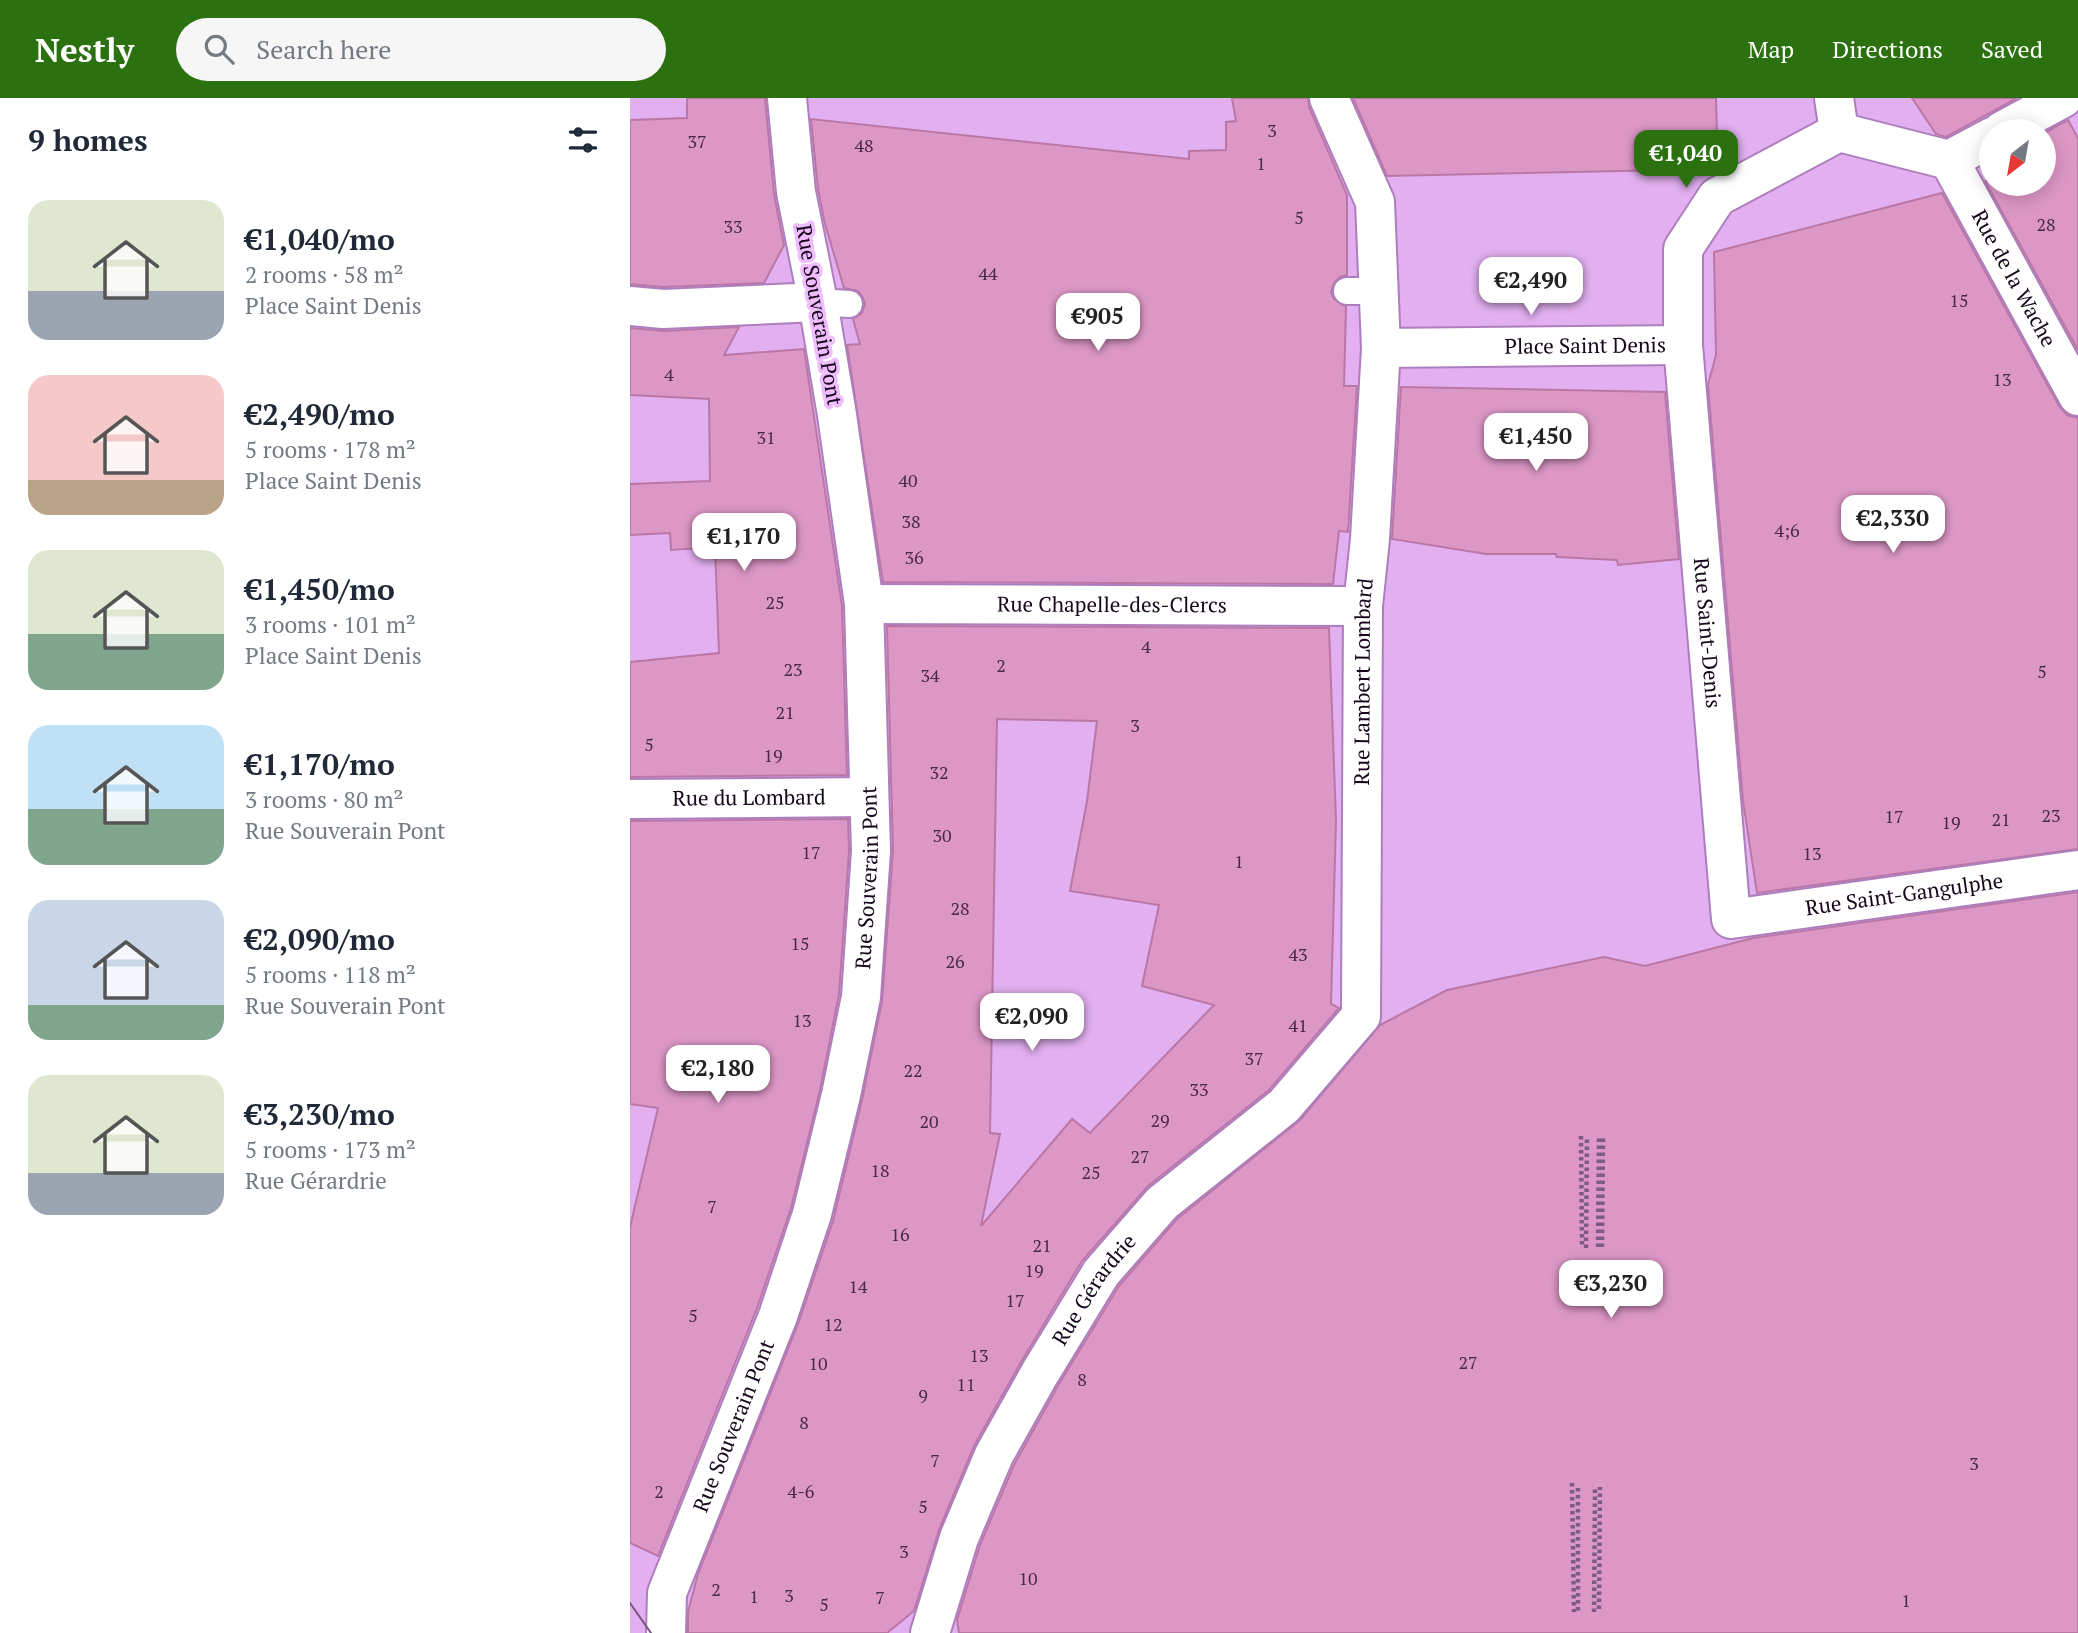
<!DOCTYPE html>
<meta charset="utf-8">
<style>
:root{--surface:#fff;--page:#f6f6f7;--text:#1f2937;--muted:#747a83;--accent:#2b710f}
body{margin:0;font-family:"PT Serif",serif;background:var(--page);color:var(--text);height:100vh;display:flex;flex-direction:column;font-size:26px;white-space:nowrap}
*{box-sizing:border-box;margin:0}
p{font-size:23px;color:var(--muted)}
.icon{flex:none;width:38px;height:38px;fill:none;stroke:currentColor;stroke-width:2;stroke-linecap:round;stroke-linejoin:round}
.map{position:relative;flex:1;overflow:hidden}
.panel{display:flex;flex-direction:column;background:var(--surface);width:630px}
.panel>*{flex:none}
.needle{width:46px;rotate:211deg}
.tools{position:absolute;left:1349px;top:21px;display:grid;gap:14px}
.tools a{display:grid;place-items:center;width:77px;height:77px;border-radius:50%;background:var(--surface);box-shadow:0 4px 18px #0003;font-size:35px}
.price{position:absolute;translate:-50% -60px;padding:0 16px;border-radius:14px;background:#fff;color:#222;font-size:23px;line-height:46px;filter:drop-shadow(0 2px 4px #0008)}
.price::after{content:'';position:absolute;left:50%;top:42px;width:21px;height:16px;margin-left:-10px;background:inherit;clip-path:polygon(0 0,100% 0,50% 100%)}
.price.selected{background:var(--accent);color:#fff}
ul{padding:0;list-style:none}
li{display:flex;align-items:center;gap:21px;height:175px;padding:0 28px}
li span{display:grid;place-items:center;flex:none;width:196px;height:140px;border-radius:21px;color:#555}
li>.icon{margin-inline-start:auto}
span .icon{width:84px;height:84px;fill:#fffc;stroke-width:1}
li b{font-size:30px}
h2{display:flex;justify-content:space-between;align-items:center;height:84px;padding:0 28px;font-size:30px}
header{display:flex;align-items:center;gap:42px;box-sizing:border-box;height:98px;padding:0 35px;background:var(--accent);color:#fff}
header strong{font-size:33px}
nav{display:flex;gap:38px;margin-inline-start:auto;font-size:24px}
.search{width:490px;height:63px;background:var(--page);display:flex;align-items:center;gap:18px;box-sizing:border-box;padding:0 24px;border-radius:38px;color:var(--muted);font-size:26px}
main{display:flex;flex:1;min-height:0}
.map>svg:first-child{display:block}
.building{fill:#dd97c7;stroke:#ba77a6;stroke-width:2;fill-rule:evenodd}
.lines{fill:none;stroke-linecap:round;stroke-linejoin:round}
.service-casing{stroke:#ae7ebc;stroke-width:30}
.pedestrian-casing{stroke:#ae7ebc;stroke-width:42}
.minor-casing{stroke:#ae7ebc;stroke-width:42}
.path{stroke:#7d5b87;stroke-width:4.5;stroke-dasharray:3.5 3.5;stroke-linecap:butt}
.service{stroke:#fff;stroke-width:26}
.pedestrian{stroke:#fff;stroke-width:38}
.minor{stroke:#fff;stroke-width:38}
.tram{stroke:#775680;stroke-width:2}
.labels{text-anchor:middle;stroke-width:7;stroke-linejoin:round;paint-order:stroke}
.number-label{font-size:18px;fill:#482a47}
.street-label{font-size:21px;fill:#17061c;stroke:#efbcfd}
</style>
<header>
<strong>Nestly</strong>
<div class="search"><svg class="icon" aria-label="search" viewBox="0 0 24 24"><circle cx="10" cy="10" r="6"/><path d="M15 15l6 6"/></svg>Search here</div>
<nav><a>Map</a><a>Directions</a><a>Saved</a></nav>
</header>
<main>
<section class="panel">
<h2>9 homes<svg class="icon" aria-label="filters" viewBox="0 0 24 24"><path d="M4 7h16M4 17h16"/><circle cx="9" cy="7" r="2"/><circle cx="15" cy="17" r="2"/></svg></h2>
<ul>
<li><span style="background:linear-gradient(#dfe7d0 65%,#9aa5b1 0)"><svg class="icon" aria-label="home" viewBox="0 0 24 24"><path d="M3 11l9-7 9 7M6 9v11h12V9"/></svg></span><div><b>€1,040/mo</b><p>2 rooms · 58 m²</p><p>Place Saint Denis</p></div></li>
<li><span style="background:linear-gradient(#f6c9c9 75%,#b9a48a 0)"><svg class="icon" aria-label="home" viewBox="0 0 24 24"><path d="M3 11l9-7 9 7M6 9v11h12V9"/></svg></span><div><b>€2,490/mo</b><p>5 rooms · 178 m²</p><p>Place Saint Denis</p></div></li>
<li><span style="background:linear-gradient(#dfe7d0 60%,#7fa58c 0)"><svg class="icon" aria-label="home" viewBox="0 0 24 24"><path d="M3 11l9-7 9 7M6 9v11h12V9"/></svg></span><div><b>€1,450/mo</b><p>3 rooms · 101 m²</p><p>Place Saint Denis</p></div></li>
<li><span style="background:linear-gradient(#bfe0f5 60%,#7fa58c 0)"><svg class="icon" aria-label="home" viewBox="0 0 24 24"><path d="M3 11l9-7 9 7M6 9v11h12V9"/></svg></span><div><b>€1,170/mo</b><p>3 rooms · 80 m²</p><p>Rue Souverain Pont</p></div></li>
<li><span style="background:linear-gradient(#c9d6e8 75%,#7fa58c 0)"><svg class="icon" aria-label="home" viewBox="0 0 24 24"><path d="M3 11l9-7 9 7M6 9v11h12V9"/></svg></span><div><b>€2,090/mo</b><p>5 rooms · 118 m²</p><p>Rue Souverain Pont</p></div></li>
<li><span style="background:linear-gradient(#dfe7d0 70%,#9aa5b1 0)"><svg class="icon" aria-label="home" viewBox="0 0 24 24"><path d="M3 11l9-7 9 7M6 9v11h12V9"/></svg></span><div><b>€3,230/mo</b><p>5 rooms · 173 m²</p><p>Rue Gérardrie</p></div></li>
</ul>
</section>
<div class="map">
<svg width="1448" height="1535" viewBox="0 0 1448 1535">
<rect width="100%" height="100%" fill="#e2aff0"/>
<!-- building -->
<g class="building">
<path d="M57,0H135L144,96L154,147L134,185L33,189L0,186V22L57,20Z"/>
<path d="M602,0H678L679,9L717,97V177L710,179L704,185L701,194L704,201L716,209L714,288H727L718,434L709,433L703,486L253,484L217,247L230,246L223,221L232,215L235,206L233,200L228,193L214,190L195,126L188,91L181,21L559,61V53L596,52V24L606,23Z"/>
<path d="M723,0H1086L1088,71L757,78Z"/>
<path d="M1282,0H1387L1316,39L1306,36Z"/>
<path d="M1438,22L1448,40V252L1355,83L1362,81V86H1414V35Z"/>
<path d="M1312,95L1429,308L1437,317L1448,320V751L1127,795L1113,703L1078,287L1086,257L1084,154Z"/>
<path d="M109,229L94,257L174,251L212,508L217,677L0,679V564L89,555L85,449L41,452L40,435L0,437V386L80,383L79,301L0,297V230L34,233Z"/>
<path d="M771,289L1035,294L1049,461L988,467L987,462L927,459L926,456H856L762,441Z"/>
<path d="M257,528L699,530L706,722L701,906L709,910L639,992L518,1088L452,1163L391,1264L344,1348L309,1432L284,1513L257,1535H58V1514L68,1476L168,1226L203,1123L232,1002L252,903L263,752ZM367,621L467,623L457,703L440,793L529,807L512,888L584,907L460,1035L442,1021L351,1128L370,1036L360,1035Z"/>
<path d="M218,721L219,753L209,896L190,992L161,1110L127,1210L28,1458L0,1445V1129L28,1010L0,1006V723Z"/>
<path d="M1448,794V1535H329L327,1522L350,1447L384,1367L429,1286L489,1188L547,1121L670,1022L750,927L817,892L974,859L1015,868L1123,840Z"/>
</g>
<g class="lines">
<defs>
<g id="service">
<path d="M717,193H748"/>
<path d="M188,204L219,206"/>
</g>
<g id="pedestrian">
<path id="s1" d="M1319,62L1448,298"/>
<path id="s2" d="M1053,247L1101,821L1448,772"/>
<path id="s3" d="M234,506L733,508"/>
<path id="s4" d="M0,701L239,699"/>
<path id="s5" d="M36,1535L37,1495L148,1218L182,1116L211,997L231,899L241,753L234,506L207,317L188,204"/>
<path id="s6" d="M300,1535L329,1440L364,1357L410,1275L471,1175L532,1105L654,1008L731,918L733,508L740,441L751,250"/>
</g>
<g id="minor">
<path id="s7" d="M699,0L745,104L751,250L1053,247V151L1087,99L1209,34"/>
<path d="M1204,0L1209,34"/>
<path d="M1372,33L1433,0"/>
<path d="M1209,34L1319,62L1362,39"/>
<path d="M0,208L33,211L188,204L166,94L157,0"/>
</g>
</defs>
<!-- service casing -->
<use href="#service" class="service-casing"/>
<!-- pedestrian casing -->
<use href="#pedestrian" class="pedestrian-casing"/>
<!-- minor casing -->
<use href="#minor" class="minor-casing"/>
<!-- path -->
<g class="path">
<path d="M951,1038L952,1149"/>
<path d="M968,1149L969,1038"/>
<path d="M972,1149L973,1038"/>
<path d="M956,1150L957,1038"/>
<path d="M942,1385L944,1514"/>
<path d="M948,1390V1513"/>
<path d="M969,1511L970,1389"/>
<path d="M964,1514L965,1389"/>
</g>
<!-- service -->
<use href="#service" class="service"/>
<!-- pedestrian -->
<use href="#pedestrian" class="pedestrian"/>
<!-- minor -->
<use href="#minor" class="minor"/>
<!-- tram -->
<path class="tram" d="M0,1505L21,1535"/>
</g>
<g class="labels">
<!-- number labels -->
<g class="number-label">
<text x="642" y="39">3</text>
<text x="67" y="50">37</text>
<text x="234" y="54">48</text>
<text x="631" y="72">1</text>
<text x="669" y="126">5</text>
<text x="1416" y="133">28</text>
<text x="103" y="135">33</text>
<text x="358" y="182">44</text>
<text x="1329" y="209">15</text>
<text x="39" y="283">4</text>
<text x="1372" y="288">13</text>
<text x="136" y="346">31</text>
<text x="278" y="389">40</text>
<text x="281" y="430">38</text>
<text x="1157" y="439">4;6</text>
<text x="284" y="466">36</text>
<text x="145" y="511">25</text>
<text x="516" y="555">4</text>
<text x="371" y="574">2</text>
<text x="163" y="578">23</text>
<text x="1412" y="580">5</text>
<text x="300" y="584">34</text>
<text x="155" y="621">21</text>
<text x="505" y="634">3</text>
<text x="19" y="653">5</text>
<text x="143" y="664">19</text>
<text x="309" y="681">32</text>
<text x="1421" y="724">23</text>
<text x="1264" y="725">17</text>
<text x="1371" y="728">21</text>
<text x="1321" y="731">19</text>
<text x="312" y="744">30</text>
<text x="181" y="761">17</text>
<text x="1182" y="762">13</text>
<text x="609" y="770">1</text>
<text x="330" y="817">28</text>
<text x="170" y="852">15</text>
<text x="668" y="863">43</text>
<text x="325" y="870">26</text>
<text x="172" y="929">13</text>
<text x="668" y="934">41</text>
<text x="624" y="967">37</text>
<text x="283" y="979">22</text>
<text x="569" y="998">33</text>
<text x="530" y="1029">29</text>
<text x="299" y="1030">20</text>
<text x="510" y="1065">27</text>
<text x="250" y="1079">18</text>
<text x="461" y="1081">25</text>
<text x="82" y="1115">7</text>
<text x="270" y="1143">16</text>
<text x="412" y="1154">21</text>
<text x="404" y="1179">19</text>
<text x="228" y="1195">14</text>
<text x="385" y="1209">17</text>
<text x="63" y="1224">5</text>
<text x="203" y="1233">12</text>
<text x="349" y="1264">13</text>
<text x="838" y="1271">27</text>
<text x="188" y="1272">10</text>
<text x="452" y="1288">8</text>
<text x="336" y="1293">11</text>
<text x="293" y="1304">9</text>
<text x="174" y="1331">8</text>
<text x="305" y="1369">7</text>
<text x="1344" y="1372">3</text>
<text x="29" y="1400">2</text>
<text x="171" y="1400">4-6</text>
<text x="293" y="1415">5</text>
<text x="274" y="1460">3</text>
<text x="398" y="1487">10</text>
<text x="86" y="1498">2</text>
<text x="159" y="1504">3</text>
<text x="124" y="1505">1</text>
<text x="250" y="1506">7</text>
<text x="1276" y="1509">1</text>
<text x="194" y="1513">5</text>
</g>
<!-- street labels -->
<g class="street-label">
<text dy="7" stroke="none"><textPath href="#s1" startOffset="135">Rue de la Wache</textPath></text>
<text transform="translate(189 217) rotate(80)" y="7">Rue Souverain Pont</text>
<text dy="7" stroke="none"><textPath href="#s7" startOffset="464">Place Saint Denis</textPath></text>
<text dy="7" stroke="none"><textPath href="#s3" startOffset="248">Rue Chapelle-des-Clercs</textPath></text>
<text dy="7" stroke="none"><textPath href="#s2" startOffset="289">Rue Saint-Denis</textPath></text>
<text dy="7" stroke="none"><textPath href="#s6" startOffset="1102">Rue Lambert Lombard</textPath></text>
<text dy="7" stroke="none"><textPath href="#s4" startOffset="119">Rue du Lombard</textPath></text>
<text dy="7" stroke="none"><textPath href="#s5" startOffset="788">Rue Souverain Pont</textPath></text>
<text dy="7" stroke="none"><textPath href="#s2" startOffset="751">Rue Saint-Gangulphe</textPath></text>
<text dy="7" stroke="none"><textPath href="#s6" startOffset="383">Rue Gérardrie</textPath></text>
<text dy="7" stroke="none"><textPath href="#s5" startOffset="220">Rue Souverain Pont</textPath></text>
</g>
</g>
</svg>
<div class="tools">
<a><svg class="needle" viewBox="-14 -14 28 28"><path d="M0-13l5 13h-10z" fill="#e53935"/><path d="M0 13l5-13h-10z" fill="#747a83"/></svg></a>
</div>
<b class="price selected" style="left:1056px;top:92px">€1,040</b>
<b class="price" style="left:901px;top:219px">€2,490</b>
<b class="price" style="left:468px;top:255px">€905</b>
<b class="price" style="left:906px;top:375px">€1,450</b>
<b class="price" style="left:1263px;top:457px">€2,330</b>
<b class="price" style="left:114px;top:475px">€1,170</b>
<b class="price" style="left:402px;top:955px">€2,090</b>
<b class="price" style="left:88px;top:1007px">€2,180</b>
<b class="price" style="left:981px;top:1222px">€3,230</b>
</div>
</main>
